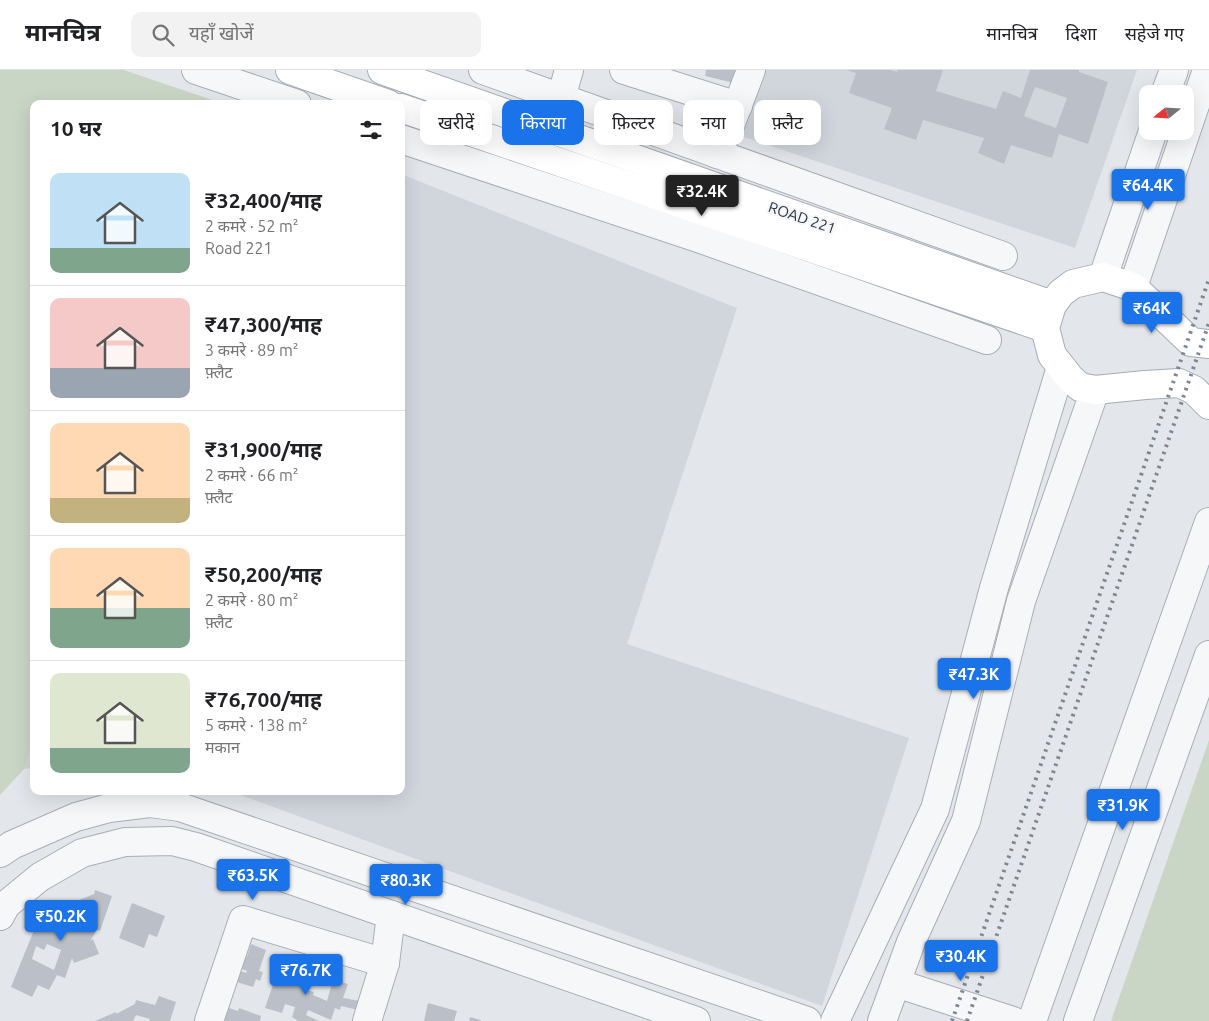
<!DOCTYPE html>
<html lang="hi">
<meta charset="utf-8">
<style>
:root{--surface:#fff;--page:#f2f2f2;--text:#202124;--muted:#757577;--line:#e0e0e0;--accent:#1a73e8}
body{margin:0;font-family:Ubuntu,"Noto Sans Devanagari",sans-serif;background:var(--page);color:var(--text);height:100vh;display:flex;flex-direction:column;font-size:19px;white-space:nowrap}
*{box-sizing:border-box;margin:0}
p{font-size:16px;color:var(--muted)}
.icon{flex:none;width:28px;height:28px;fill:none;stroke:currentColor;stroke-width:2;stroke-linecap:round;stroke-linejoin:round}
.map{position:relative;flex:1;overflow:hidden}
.drawer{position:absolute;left:30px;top:30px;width:375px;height:695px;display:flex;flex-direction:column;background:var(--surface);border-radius:10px;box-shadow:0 5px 20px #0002}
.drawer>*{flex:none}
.guide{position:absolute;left:420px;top:30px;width:475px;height:45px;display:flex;gap:10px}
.needle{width:32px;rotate:252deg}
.fabs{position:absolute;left:1139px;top:15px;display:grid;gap:10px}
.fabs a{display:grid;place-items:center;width:55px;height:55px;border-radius:10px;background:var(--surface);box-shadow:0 5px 20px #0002;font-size:25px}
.price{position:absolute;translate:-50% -42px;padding:0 11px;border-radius:5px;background:var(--accent);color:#fff;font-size:16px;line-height:32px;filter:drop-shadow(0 1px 2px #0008)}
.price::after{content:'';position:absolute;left:50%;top:30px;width:15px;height:11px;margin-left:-8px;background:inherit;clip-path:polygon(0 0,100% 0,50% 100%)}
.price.selected{background:#222;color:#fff}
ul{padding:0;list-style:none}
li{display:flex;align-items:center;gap:15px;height:125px;padding:0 20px}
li+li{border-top:1px solid var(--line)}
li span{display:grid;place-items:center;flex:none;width:140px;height:100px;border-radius:10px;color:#555}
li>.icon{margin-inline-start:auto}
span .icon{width:60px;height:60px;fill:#fffc;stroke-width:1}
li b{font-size:21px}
h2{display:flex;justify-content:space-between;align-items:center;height:60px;padding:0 20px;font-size:21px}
.tag{padding:0 18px;border-radius:10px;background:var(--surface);box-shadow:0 5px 20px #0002;font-size:18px;line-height:45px}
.tag.selected{background:var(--accent);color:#fff}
header{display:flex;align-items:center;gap:30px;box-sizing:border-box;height:70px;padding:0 25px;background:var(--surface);border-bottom:1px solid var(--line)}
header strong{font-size:24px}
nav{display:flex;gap:28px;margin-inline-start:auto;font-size:18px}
.search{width:350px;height:45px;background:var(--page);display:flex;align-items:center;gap:12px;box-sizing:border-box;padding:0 18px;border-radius:10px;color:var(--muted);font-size:19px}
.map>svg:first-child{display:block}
.built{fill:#d1d6dd}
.green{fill:#c9d5c5}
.building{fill:#bbc0c8;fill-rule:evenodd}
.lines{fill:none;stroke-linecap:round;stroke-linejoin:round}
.minor-casing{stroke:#a8aeb5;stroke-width:30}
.major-casing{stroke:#a3acb6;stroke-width:30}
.minor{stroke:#f6f7f9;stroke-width:28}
.major{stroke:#fff;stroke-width:28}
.rail{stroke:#7d8794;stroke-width:4;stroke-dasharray:2.5 5;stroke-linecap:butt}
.labels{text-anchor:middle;stroke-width:4;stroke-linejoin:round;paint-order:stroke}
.street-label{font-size:15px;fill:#2b3543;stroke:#f3f5f8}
</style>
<header>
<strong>मानचित्र</strong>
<div class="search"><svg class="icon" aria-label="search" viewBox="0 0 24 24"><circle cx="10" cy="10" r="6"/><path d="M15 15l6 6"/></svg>यहाँ खोजें</div>
<nav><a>मानचित्र</a><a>दिशा</a><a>सहेजे गए</a></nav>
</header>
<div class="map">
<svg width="1209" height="951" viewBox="0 0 1209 951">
<rect width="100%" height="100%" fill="#e3e7eb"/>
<!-- built -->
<g class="built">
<path d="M764,0H1137L1075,178L741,66Z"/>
<path d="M401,104L737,238L627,574L909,668L822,936L229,721H401Z"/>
<path d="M34,668V698L24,699Z"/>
</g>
<!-- green -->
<g class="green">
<path d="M0,0H124L224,34H34V668L24,699L0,725Z"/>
<path d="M1209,670V951H1111Z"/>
</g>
<!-- building -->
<g class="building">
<path d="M706,0H742L738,14L705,6Z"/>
<path d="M847,0H890L897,2L898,0H943L936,21L996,39L1003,21L1021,28L1030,0H1079V2L1108,12L1088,74L1059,64L1052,88L1011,75L1004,94L978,83L984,68L923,50L916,70L884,59L892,38L849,23L856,3ZM1035,17L1067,28L1056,58L1024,46Z"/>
<path d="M95,820L112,826L100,861L97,860L90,871L93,869L99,884L74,893L72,888L65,908L57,905L49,920L38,915L32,927L11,917L41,843L55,850L52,841L94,824ZM47,874L61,880L54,900L32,889L36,876L44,880Z"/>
<path d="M132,833L165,846L157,867L149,864L144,878L119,868Z"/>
<path d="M251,874L266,880L259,901L263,902L260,911L256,909L253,917L237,912L240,901L246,903L247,901L242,899L243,896L232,892L235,883L247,887Z"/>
<path d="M293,892L310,897L303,919L314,922L313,925L327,931L333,909L348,914L343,928L360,931L358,940L341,936L340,940L335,938L331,950L308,940L306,945L319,951H298L292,947L295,937L285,934L282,943L265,938L278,900L289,904Z"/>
<path d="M159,926L176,932L170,951H149L150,949L136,945L133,951H95L116,942V944L135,934L136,930L155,935Z"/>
<path d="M428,933L457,941L454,951H424Z"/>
<path d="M229,938L238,941L239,938L261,946L260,951H227L224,950Z"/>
<path d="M470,947L481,950V951H469Z"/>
</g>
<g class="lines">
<defs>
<g id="minor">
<path d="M196,0L297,34"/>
<path d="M483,0L1003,186"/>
<path d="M624,0L738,36"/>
<path d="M1165,24L1174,0"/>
<path d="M561,28L569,0"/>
<path d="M401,69L698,168L987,270"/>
<path d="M717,84L731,53L751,0"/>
<path d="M1103,207L1153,61"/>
<path d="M1133,217L1207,0"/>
<path d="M0,783L12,775L76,747L109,738L150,733L180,737L807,951"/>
<path d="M0,846L6,835L40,807L82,783L125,772L172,771L196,777L696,951"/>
<path d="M896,913L1013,951"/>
<path d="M209,951L243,850L385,893"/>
<path d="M367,951L385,893L391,845"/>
<path d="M835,951L935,739L994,518L1061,297"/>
<path d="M882,951L911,872L966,751L1021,531L1095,320"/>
<path d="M1032,951L1209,452"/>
<path d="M1078,951L1209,585"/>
</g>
<g id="major">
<path d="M290,0L388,34"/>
<path d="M382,0L1052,235"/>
<path d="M401,38L1045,258"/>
<path d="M1209,274L1191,272L1133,217L1103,207L1073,214L1061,223L1052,235L1045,258L1052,285L1070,308L1080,317L1095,320L1145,315L1179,313L1194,320L1209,335"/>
</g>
</defs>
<!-- minor casing -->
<use href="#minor" class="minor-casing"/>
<!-- major casing -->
<use href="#major" class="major-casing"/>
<!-- minor -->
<use href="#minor" class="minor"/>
<!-- major -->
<use href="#major" class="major"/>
<!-- rail -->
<g class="rail">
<path d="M952,951L1209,209"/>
<path d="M967,951L1209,253"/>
</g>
</g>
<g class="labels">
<!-- street labels -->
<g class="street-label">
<text transform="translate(802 148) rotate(19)" y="5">ROAD 221</text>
</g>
</g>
</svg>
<div class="fabs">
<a><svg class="needle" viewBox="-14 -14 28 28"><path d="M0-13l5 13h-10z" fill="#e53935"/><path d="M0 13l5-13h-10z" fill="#757577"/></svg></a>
</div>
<b class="price" style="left:1148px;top:141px">₹64.4K</b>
<b class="price selected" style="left:702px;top:147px">₹32.4K</b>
<b class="price" style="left:1152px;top:264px">₹64K</b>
<b class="price" style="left:974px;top:630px">₹47.3K</b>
<b class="price" style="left:1123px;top:761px">₹31.9K</b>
<b class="price" style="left:253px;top:831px">₹63.5K</b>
<b class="price" style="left:406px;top:836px">₹80.3K</b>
<b class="price" style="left:61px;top:872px">₹50.2K</b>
<b class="price" style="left:961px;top:912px">₹30.4K</b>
<b class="price" style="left:306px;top:926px">₹76.7K</b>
<div class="guide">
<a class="tag">खरीदें</a>
<a class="tag selected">किराया</a>
<a class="tag">फ़िल्टर</a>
<a class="tag">नया</a>
<a class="tag">फ़्लैट</a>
</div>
<section class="drawer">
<h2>10 घर<svg class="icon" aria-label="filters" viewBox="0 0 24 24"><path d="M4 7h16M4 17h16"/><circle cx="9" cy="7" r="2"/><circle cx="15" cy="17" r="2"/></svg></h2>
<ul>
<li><span style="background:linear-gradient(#bfe0f5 75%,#7fa58c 0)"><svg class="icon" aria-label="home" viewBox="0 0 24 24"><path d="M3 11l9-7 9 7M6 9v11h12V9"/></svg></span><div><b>₹32,400/माह</b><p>2 कमरे · 52 m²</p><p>Road 221</p></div></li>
<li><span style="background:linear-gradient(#f6c9c9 70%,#9aa5b1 0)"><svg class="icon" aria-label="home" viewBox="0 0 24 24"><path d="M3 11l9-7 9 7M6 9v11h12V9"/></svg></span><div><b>₹47,300/माह</b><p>3 कमरे · 89 m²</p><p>फ़्लैट</p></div></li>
<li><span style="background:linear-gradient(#ffd9b3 75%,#c2b280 0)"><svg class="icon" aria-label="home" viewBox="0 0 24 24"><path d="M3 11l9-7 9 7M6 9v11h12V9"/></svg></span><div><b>₹31,900/माह</b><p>2 कमरे · 66 m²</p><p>फ़्लैट</p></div></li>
<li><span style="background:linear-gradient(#ffd9b3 60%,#7fa58c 0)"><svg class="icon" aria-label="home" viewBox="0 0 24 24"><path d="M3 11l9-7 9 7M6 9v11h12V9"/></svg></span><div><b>₹50,200/माह</b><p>2 कमरे · 80 m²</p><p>फ़्लैट</p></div></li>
<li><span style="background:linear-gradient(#dfe7d0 75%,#7fa58c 0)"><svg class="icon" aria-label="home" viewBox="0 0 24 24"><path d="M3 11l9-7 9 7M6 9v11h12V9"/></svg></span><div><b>₹76,700/माह</b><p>5 कमरे · 138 m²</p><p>मकान</p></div></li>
</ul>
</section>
</div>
